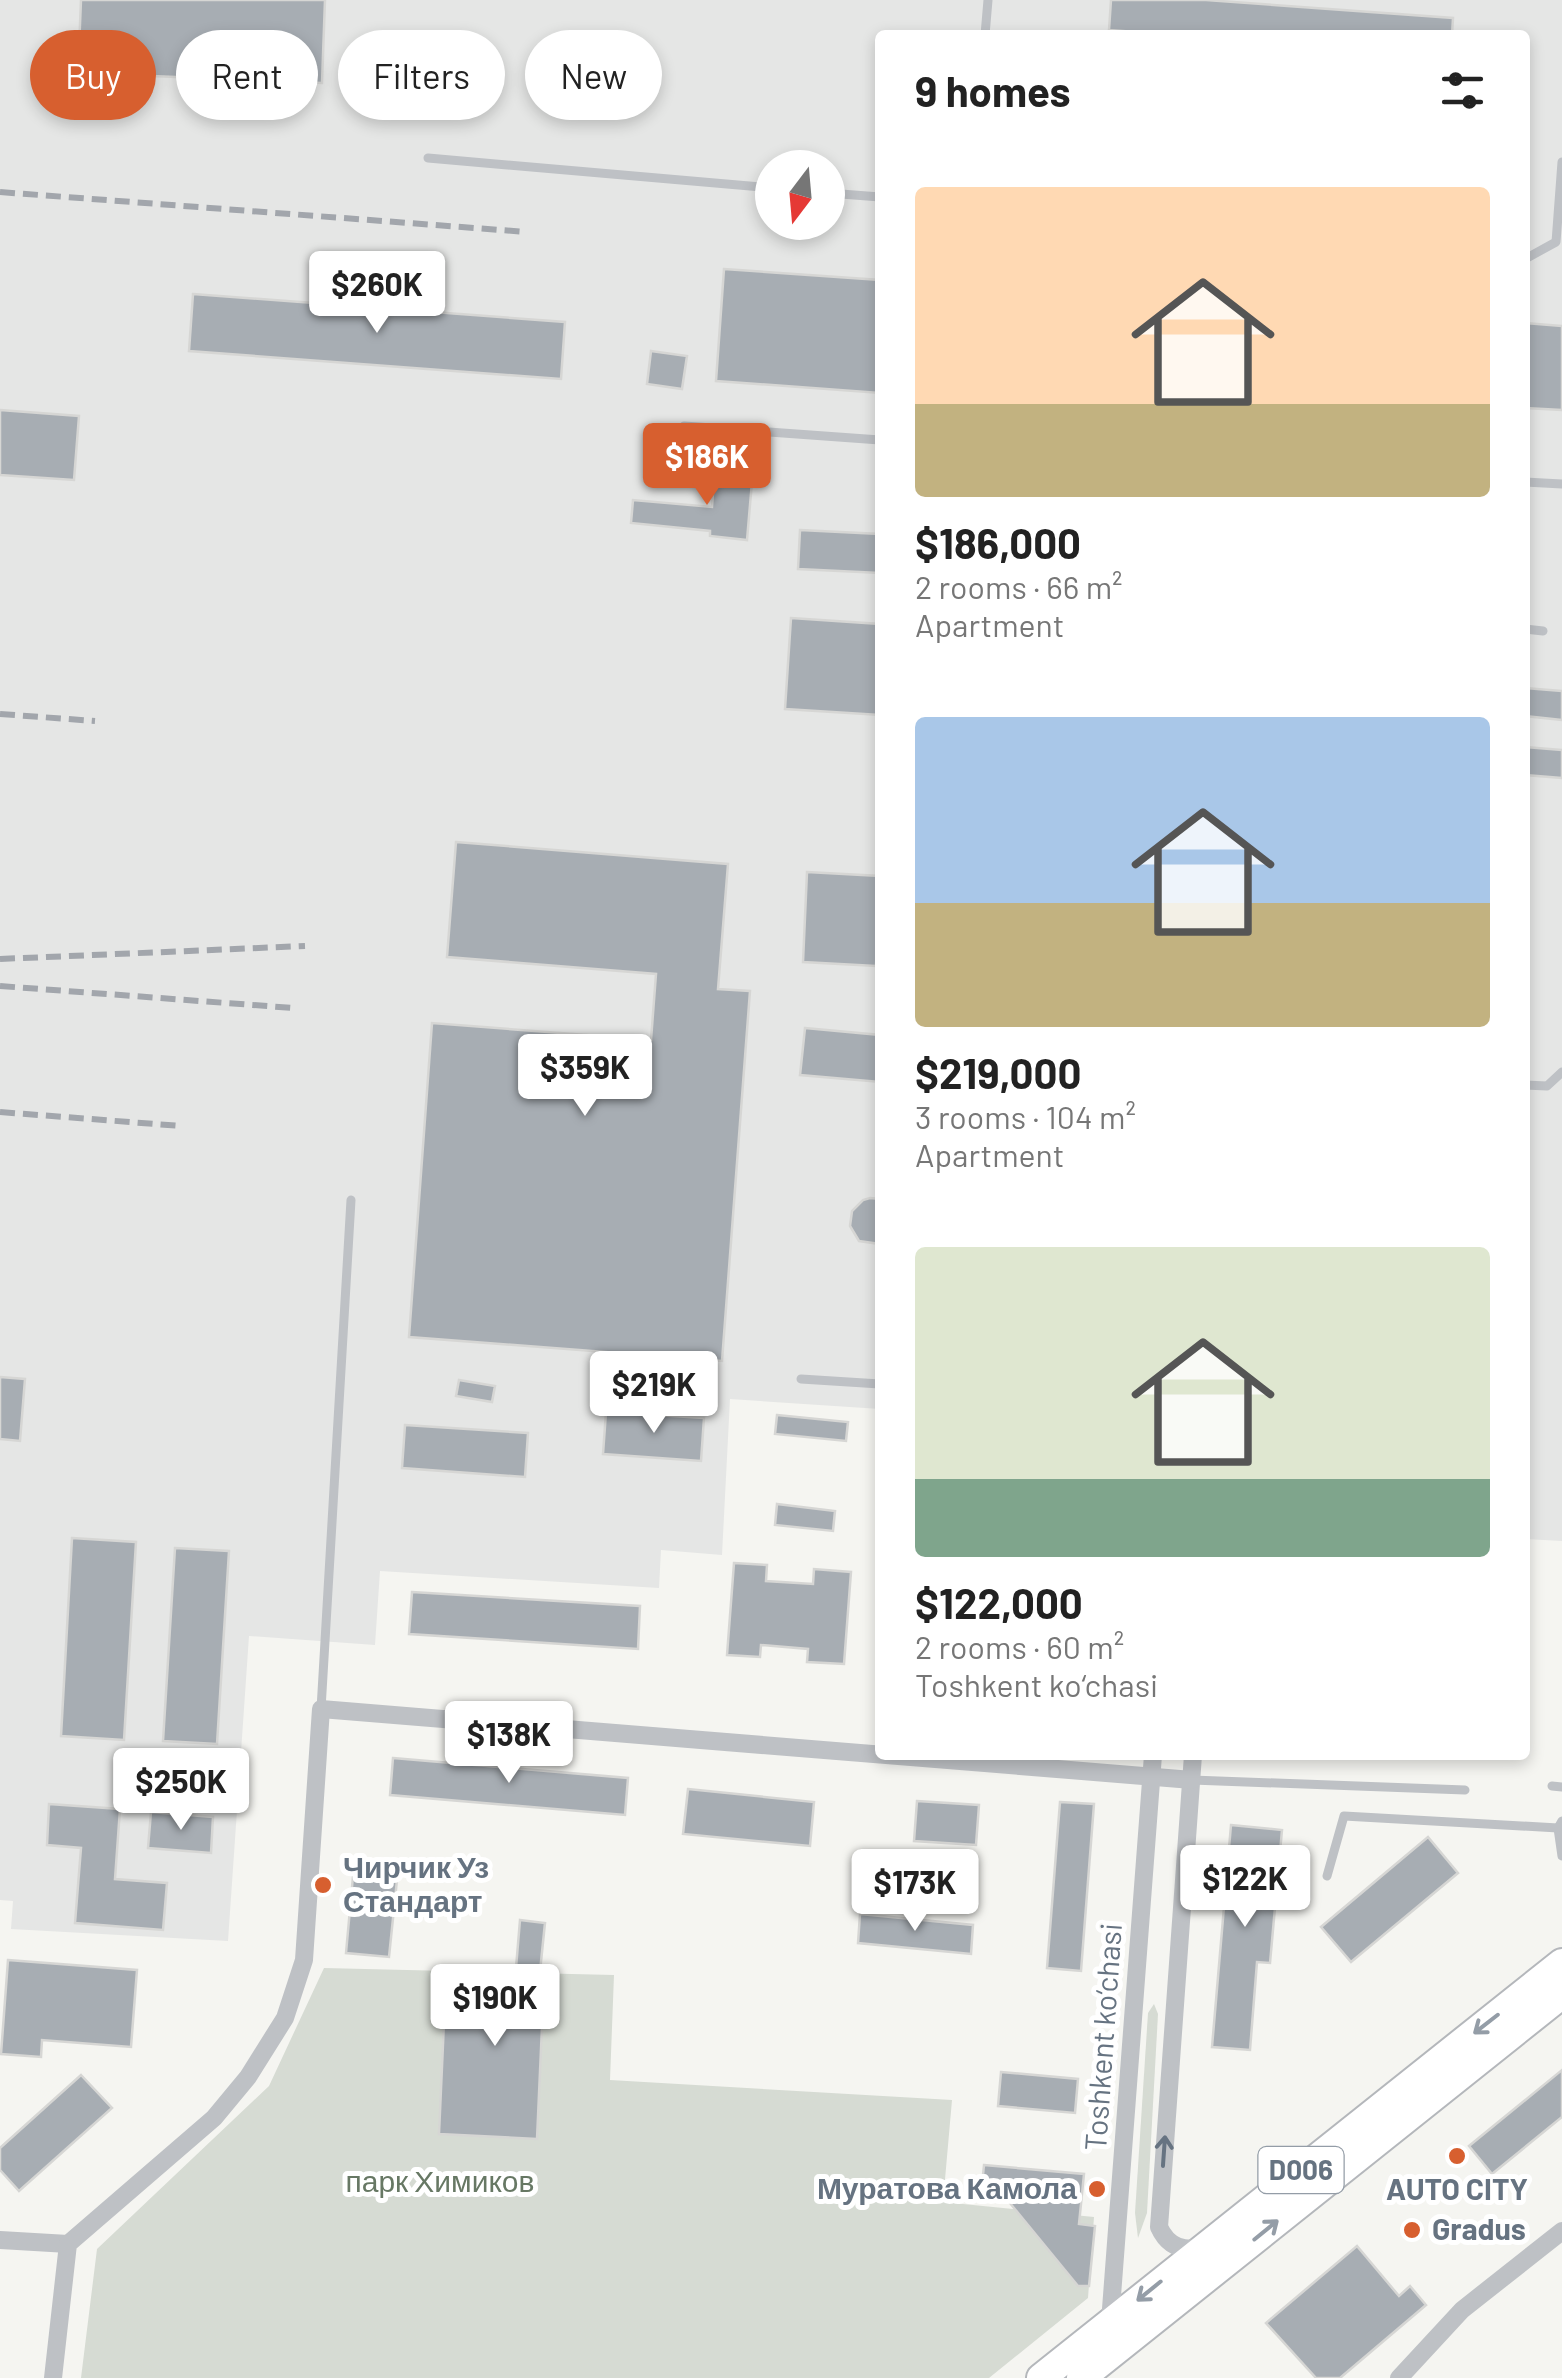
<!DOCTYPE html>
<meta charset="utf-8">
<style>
:root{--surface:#fff;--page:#f6f6f6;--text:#222;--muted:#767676;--accent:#d75f2f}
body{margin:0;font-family:Barlow,sans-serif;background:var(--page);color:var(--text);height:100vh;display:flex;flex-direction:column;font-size:38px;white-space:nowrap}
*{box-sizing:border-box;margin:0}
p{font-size:32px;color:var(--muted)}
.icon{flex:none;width:55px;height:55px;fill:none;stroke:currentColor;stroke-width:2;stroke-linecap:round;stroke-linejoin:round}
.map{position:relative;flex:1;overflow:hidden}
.side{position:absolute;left:875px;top:30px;width:655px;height:1730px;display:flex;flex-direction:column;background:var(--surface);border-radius:10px;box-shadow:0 5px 15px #0003}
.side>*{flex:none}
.hud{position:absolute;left:30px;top:30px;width:695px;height:90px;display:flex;gap:20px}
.needle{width:65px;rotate:196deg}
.buttons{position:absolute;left:755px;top:150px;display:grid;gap:20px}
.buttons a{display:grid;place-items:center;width:90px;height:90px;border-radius:50%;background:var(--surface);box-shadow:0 5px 15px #0003;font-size:50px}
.price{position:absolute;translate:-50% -85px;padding:0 22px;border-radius:10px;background:#fff;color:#222;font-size:32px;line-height:65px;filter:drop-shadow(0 2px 5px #0008)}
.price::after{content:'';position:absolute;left:50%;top:60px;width:30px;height:22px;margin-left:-15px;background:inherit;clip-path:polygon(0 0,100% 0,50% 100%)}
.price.selected{background:var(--accent);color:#fff}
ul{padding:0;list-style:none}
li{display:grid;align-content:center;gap:20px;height:530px;padding:0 40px}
li span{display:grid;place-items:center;height:310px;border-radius:10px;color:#555}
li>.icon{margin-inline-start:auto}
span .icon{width:180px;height:180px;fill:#fffc;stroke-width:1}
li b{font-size:42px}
h2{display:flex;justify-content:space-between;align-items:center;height:120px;padding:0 40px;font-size:42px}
.chip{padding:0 35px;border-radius:45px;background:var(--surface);box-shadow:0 5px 15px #0003;font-size:35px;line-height:90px}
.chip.selected{background:var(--accent);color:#fff}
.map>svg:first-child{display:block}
.built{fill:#e5e6e5;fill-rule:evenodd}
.green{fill:#d6dbd3}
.building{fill:#a7adb3;stroke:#d6d6d4;stroke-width:2.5}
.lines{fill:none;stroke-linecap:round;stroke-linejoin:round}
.primary-casing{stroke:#b4b7bb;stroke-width:32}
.lane{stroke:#bec1c5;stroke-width:9}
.street{stroke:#bec1c5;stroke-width:18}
.primary{stroke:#fff;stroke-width:28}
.rail{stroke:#a2a6ac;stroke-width:6;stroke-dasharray:15 8;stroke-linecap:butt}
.oneway{stroke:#949da7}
.oneway2{stroke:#667381}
.poi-dot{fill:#d75f2f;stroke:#fff;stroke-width:4}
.labels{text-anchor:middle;stroke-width:10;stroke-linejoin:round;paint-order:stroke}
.shield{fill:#fff;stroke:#949da7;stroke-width:2.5}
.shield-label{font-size:28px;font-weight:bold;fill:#667381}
.poi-label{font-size:30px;font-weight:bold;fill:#667381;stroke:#fff;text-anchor:start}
.street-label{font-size:30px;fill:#667381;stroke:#fff}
.park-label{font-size:30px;fill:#677864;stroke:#fff}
</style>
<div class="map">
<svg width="1562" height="2378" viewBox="0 0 1562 2378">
<rect width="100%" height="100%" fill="#f5f5f1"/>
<!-- built -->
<path class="built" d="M0,0H1562V1541L1525,1539V35H880V1409L730,1399L722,1555L661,1550L659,1588L380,1571L375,1645L249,1636L228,1941L11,1929L13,1901L0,1900ZM772,168H828V222H772Z"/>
<!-- green -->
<g class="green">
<path d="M324,1968L614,1975L610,2080L952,2100L943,2202L1094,2217L1088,2298L989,2378H81L97,2249L269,2086Z"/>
<path d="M1154,2004L1158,2014L1147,2213L1138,2238L1135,2213L1148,2013Z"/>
</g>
<!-- building -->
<g class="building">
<path d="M81,0H325L322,83L78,73Z"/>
<path d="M1111,0H1206L1453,18L1452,35H1176L1109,30Z"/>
<path d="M724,269L880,280V393L716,381Z"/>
<path d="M193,294L565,322L561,379L189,351Z"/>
<path d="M1525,323L1562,326V410L1525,408Z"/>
<path d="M651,351L687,356L682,389L647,384Z"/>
<path d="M0,410L79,416L74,480L0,475Z"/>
<path d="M715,467L753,470L747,540L710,536V531L631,523L633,500L712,507Z"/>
<path d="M800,530L880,534V573L798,569Z"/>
<path d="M791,618L880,624V715L785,709Z"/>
<path d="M1525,688L1562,691V720L1525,716Z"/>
<path d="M1525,747L1562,750V778L1525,775Z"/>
<path d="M456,842L728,864L718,989L750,991L722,1361L409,1337L432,1023L651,1040L656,974L447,957Z"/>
<path d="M807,872L880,876L876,966L803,962Z"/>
<path d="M805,1028L880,1035V1082L800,1075Z"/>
<path d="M870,1198L880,1199V1244L859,1241L850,1226L852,1211L863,1200Z"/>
<path d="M0,1377L25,1379L20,1441L0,1439Z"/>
<path d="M459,1380L495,1386L492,1402L456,1396Z"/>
<path d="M606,1412L704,1418L701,1461L603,1454Z"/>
<path d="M777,1415L848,1422L846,1441L775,1434Z"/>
<path d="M405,1425L528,1433L525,1477L402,1468Z"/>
<path d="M777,1504L835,1511L833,1531L775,1525Z"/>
<path d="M72,1538L136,1542L124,1740L61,1736Z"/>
<path d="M175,1548L229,1551L217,1744L163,1741Z"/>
<path d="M734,1563L767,1565L766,1581L813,1584L814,1569L851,1572L844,1664L807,1662L808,1649L761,1645L760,1657L727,1655Z"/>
<path d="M412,1592L640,1606L638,1649L409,1634Z"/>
<path d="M393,1758L628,1778L625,1815L390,1795Z"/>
<path d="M688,1789L814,1802L810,1846L683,1834Z"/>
<path d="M917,1801L979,1805L976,1845L914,1841Z"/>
<path d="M1060,1802L1094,1804L1081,1971L1047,1968Z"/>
<path d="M49,1804L120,1809L115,1879L167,1883L163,1930L75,1923L81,1848L47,1845Z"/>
<path d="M151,1812L213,1817L211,1853L148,1848Z"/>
<path d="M1231,1825L1282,1830L1270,1963L1257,1962L1250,2050L1212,2047Z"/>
<path d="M1428,1837L1458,1873L1351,1962L1321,1927Z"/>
<path d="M353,1876L397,1880L389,1957L346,1953Z"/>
<path d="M860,1914L973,1925L971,1954L858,1943Z"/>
<path d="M520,1920L545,1923L539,1981L544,1982L537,2139L439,2134L446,1977L515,1980Z"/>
<path d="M8,1960L137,1970L131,2047L42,2040L41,2057L1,2054Z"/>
<path d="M1562,2070V2117L1492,2174L1469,2146Z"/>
<path d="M1001,2072L1078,2079L1075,2113L998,2106Z"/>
<path d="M81,2075L112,2108L19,2191L0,2170V2148Z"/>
<path d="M984,2165L1084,2174L1079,2224L1095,2226L1089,2286H1078L1005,2197L981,2195Z"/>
<path d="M1357,2246L1399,2296L1410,2286L1426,2305L1340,2378H1316L1266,2323Z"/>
</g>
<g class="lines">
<defs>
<g id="primary">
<path d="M1041,2378L1562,1963"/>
<path d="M1081,2378L1562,1994"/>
</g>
</defs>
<!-- primary casing -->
<use href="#primary" class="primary-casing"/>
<!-- lane -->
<g class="lane">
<path d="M985,35L988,0"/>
<path d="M428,158L772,188"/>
<path d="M828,193L880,197"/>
<path d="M1525,259L1556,242L1562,162"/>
<path d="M684,426L880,440"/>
<path d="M1525,482L1562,484"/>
<path d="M1525,629L1543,631"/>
<path d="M1525,1085L1547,1086L1562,1072"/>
<path d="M801,1379L880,1384"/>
<path d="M321,1709L351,1200"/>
<path d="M1192,1780L1465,1790"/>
<path d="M1552,1786L1562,1787"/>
<path d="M1562,1821L1558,1828L1562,1856"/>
<path d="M1327,1876L1344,1816L1558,1828"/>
</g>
<!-- street -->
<g class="street">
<path d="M1193,1755L1159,2227C1168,2247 1184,2252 1205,2247"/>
<path d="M0,2240L68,2244"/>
<path d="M1110,2322L1153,1755"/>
<path d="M53,2378L68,2244L214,2118L248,2077L285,2018L304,1960L321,1709L1192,1780"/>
<path d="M1399,2378L1462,2310L1562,2231"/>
</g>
<!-- primary -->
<use href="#primary" class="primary"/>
<!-- rail -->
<g class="rail">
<path d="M0,192L527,232"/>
<path d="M0,714L95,721"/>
<path d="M0,959L305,946"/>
<path d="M0,986L293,1008"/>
<path d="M0,1112L181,1126"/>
</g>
</g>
<!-- one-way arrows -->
<defs><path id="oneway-shaft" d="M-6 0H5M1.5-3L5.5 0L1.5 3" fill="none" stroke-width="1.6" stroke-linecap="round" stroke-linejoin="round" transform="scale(2.5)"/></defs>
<g class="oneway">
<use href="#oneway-shaft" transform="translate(1486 2024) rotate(142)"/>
<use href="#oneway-shaft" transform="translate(1266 2230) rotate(-39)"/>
<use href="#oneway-shaft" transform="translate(1149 2291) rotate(141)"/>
</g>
<use class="oneway2" href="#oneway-shaft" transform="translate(1164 2151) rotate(-86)"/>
<!-- markers -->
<g class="poi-dot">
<circle cx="323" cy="1885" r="10"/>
<circle cx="1457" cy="2156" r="10"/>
<circle cx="1097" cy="2189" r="10"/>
<circle cx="1412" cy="2230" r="10"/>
</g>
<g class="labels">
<!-- shield labels -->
<rect class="shield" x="1258.5" y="2147" width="85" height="46" rx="8"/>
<g class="shield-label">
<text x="1301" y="2180">D006</text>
</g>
<!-- poi labels -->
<g class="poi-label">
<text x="343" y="1878">Чирчик Уз<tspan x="343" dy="34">Стандарт</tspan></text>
<text x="1077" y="2199" text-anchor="end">Муратова Камола</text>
<text x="1457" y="2200" text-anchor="middle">AUTO CITY</text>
<text x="1432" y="2240">Gradus</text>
</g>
<!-- street labels -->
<g class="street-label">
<text transform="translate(1104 2037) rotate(-86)" y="10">Toshkent ko‘chasi</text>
</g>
<!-- park labels -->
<g class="park-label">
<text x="440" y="2192">парк Химиков</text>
</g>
</g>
</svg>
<div class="buttons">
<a><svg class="needle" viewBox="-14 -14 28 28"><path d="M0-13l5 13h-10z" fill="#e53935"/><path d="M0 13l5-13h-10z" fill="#767676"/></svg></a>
</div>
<b class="price" style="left:377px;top:336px">$260K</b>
<b class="price selected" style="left:707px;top:508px">$186K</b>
<b class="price" style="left:585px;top:1119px">$359K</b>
<b class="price" style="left:654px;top:1436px">$219K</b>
<b class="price" style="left:509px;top:1786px">$138K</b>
<b class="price" style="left:181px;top:1833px">$250K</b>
<b class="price" style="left:1245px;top:1930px">$122K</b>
<b class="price" style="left:915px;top:1934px">$173K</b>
<b class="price" style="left:495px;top:2049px">$190K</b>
<div class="hud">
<a class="chip selected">Buy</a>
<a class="chip">Rent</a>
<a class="chip">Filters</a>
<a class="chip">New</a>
</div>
<section class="side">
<h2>9 homes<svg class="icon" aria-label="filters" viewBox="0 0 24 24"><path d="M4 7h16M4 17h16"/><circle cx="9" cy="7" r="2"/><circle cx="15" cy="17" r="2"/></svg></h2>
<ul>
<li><span style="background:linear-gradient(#ffd9b3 70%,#c2b280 0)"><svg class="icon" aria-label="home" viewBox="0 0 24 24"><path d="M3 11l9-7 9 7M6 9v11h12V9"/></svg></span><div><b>$186,000</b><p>2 rooms · 66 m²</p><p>Apartment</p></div></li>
<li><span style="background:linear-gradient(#a9c7e8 60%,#c2b280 0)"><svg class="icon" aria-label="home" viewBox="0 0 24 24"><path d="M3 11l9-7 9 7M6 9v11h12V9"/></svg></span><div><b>$219,000</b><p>3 rooms · 104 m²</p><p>Apartment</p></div></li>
<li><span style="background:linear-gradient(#dfe7d0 75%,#7fa58c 0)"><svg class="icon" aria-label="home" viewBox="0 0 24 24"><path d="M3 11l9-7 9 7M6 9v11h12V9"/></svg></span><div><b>$122,000</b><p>2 rooms · 60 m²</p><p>Toshkent ko‘chasi</p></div></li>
</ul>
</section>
</div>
